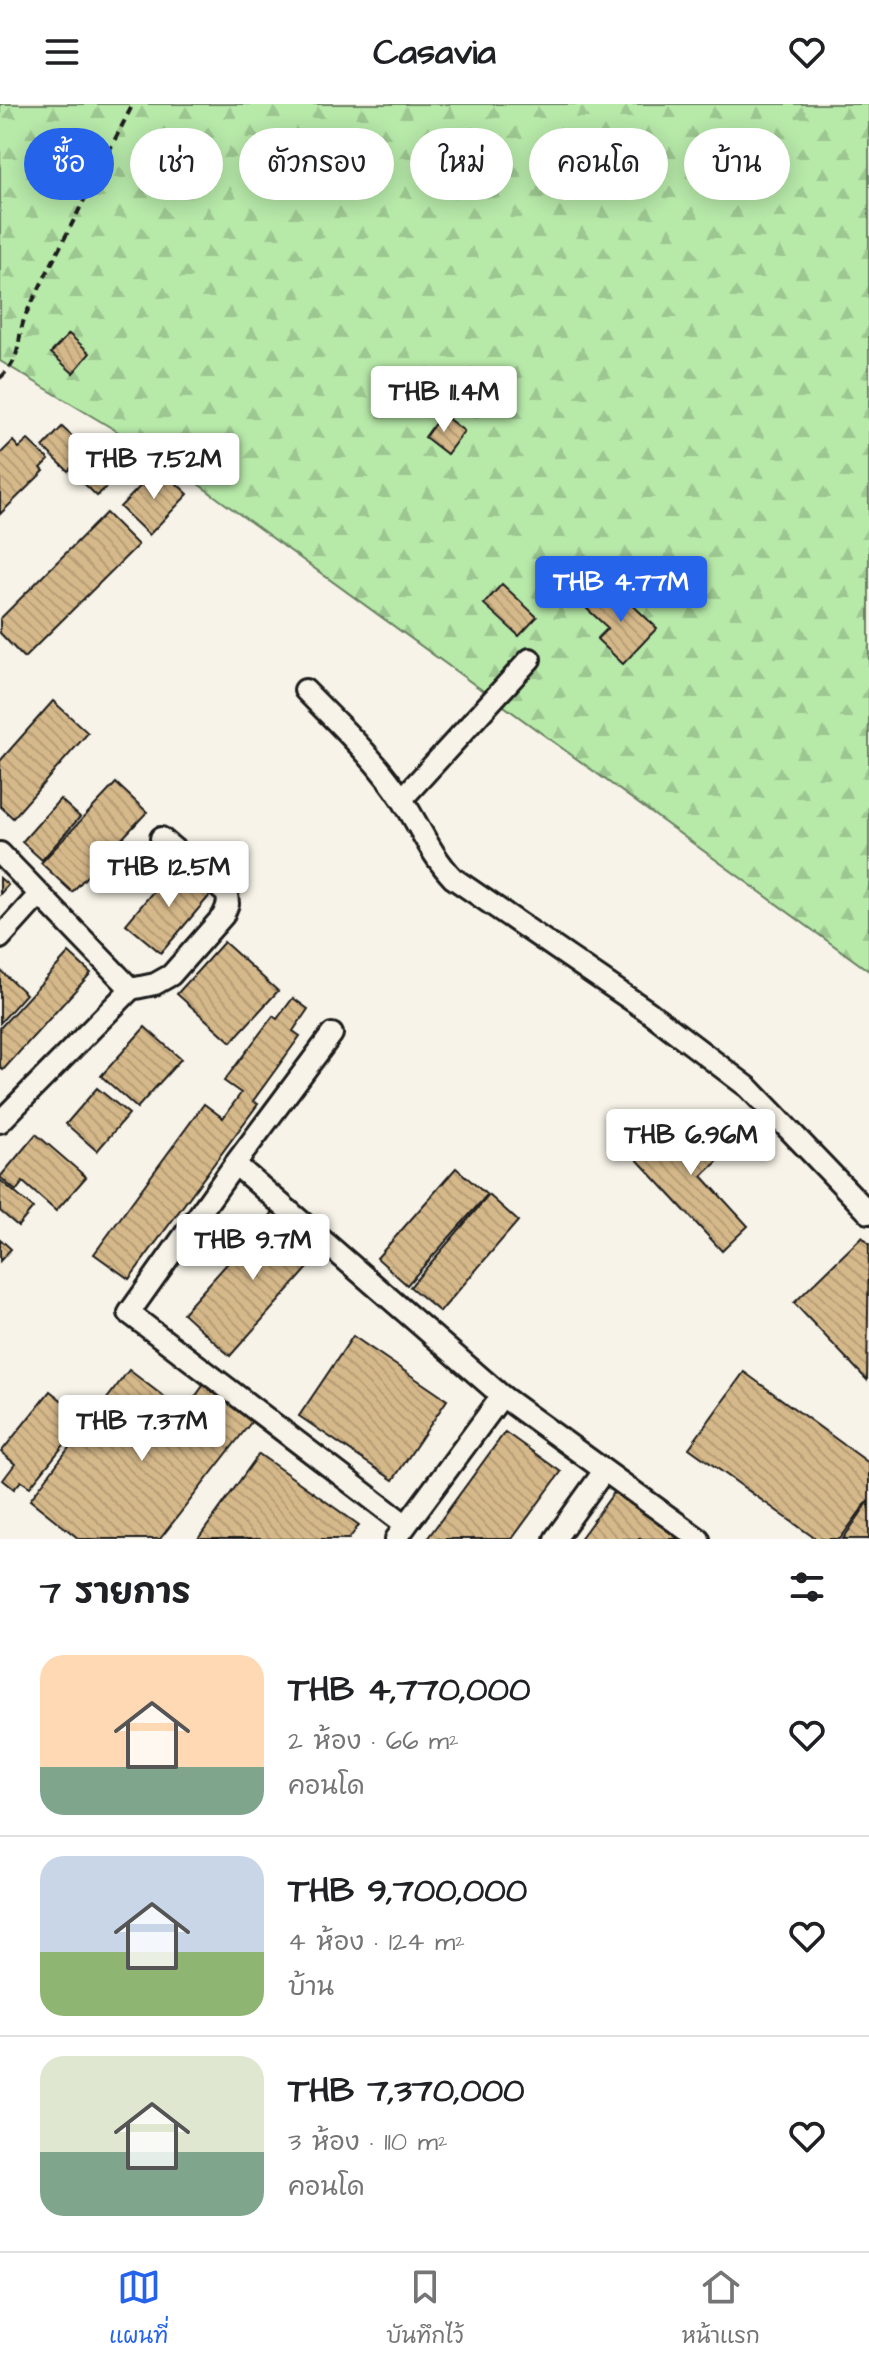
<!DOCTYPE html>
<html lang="th">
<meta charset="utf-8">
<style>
:root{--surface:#fff;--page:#f6f6f6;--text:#202124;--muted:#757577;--line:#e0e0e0;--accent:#2563eb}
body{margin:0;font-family:"Architects Daughter","Playpen Sans Thai",sans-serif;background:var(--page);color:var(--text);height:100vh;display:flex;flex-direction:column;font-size:30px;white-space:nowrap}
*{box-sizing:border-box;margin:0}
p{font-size:26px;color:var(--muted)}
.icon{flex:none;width:44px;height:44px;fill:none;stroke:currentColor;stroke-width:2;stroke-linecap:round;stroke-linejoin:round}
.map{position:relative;height:1435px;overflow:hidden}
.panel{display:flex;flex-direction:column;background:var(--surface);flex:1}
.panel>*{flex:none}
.banner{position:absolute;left:24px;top:24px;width:822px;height:72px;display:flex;gap:16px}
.price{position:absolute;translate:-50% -68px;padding:0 18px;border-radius:8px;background:#fff;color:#222;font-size:26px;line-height:52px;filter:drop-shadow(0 2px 4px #0008)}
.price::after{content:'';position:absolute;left:50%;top:48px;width:24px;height:18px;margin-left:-12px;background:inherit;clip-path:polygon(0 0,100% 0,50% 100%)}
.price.active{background:var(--accent);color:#fff}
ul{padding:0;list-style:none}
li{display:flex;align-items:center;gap:24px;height:200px;padding:0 40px}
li+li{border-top:2px solid var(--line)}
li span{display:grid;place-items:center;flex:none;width:224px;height:160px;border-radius:24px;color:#555}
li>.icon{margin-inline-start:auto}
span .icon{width:96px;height:96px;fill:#fffc;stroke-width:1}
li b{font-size:34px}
h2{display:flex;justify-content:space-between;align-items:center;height:96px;padding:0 40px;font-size:34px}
.chip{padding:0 28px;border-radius:36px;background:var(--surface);box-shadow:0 4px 20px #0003;font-size:28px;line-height:72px}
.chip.active{background:var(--accent);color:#fff}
header{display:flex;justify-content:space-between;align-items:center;height:104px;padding:0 40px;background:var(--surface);font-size:36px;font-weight:700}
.tab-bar{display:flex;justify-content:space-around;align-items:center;height:112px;border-top:2px solid var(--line);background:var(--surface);font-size:22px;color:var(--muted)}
.tab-bar a{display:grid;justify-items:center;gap:4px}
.tab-bar .active{color:var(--accent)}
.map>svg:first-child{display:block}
.forest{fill:url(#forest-firs);stroke:#6a8262;stroke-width:2}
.building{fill:url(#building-back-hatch);stroke:#1c1c1c;stroke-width:2}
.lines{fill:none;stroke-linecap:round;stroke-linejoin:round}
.street-casing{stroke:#1c1c1c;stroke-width:26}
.path{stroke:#1c1c1c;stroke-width:4;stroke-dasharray:8 6;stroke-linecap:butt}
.street{stroke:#f7f3e8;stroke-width:20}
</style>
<header><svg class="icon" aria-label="menu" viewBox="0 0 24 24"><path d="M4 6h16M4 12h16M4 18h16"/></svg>Casavia<svg class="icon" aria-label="heart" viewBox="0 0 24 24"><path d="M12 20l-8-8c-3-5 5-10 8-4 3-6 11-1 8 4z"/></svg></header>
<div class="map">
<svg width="869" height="1435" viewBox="0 0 869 1435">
<defs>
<pattern id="forest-firs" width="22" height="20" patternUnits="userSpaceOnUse" patternTransform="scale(2)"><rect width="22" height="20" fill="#b7e9a9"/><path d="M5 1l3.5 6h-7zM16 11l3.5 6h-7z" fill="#9dc791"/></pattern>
<pattern id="building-back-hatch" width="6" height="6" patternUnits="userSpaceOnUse" patternTransform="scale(2)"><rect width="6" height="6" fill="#d6b98a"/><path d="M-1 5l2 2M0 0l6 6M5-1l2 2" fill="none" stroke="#b79e76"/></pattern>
</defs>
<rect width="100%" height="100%" fill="#f7f3e8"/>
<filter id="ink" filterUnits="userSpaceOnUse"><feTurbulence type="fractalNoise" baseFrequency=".0125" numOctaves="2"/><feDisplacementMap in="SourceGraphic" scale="16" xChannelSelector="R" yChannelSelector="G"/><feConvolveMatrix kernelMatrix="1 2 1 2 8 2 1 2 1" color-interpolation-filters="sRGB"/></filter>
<g filter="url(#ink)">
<!-- forest -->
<path class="forest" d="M0,0H869V867L165,356L0,257Z"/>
<!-- building -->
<g class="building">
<path d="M69,230L90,249L73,269L51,249Z"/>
<path d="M442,310L464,327L447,350L425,333Z"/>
<path d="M62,323L88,347L68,367L43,343Z"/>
<path d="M28,336L49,356L41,364L44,367L0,410V350L13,337L19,344Z"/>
<path d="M95,348L118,371L97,392L74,370Z"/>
<path d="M159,363L188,390L149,431L120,403Z"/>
<path d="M106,409L138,441L24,554L0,529V515Z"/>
<path d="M502,480L537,513L519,532L484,500Z"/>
<path d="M610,480L657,524L623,560L597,535L608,524L587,505Z"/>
<path d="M53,597L88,629L13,714L0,702V657Z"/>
<path d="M116,679L147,708L72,788L41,759Z"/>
<path d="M60,695L80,713L42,756L22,738Z"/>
<path d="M176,760L211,790L161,849L126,820Z"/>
<path d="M0,774L8,781L0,790Z"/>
<path d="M224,838L278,887L231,938L177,890Z"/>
<path d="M69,849L91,869L3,966L0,963V924Z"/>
<path d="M0,866L26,890L0,919Z"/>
<path d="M293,894L308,905L293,927L300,932L253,997L258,1000L129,1175L94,1150L204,1000L223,1014L241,989L224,977L273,912L277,915Z"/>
<path d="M145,923L181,955L137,1004L101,972Z"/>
<path d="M97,984L129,1010L97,1047L66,1020Z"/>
<path d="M698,1011L718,1033L709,1041L721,1054L702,1072L748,1122L722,1147L632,1050L672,1013L684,1025Z"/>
<path d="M36,1030L86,1073L56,1107L23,1078L16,1087L0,1073Z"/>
<path d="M456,1064L487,1091L407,1181L377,1154Z"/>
<path d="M0,1076L33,1104L18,1122L0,1107Z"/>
<path d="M489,1091L518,1117L440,1208L410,1183Z"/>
<path d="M276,1105L323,1147L230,1252L183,1209Z"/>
<path d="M862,1133L869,1140L867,1276L794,1199Z"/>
<path d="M0,1135L11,1145L0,1157Z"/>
<path d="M353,1232L447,1296L393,1376L299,1312Z"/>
<path d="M129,1266L184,1308L208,1275L256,1312L160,1435H79L30,1396L86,1321L110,1339L126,1318L103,1300Z"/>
<path d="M744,1268L869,1359V1395L840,1435H816L689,1344Z"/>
<path d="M50,1287L85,1315L30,1383L21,1377L14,1385L3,1376L15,1360L1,1348Z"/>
<path d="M505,1328L561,1368L512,1435H427Z"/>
<path d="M259,1350L359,1421L349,1435H198Z"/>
<path d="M615,1387L680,1435H580Z"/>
<path d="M869,1397V1435H843Z"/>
</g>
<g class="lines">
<defs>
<g id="street">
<path d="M305,586C339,621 376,655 403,697C420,723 431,751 453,774L649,908L749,984L869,1109"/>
<path d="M402,695L530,555"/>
<path d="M0,749L131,885L155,880L171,871L223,812L228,800L227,790L161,734"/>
<path d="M0,834L39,791"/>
<path d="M332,930L235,1060L129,1209L406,1421"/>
<path d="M0,1018L131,885"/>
<path d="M235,1060L502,1292L699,1435"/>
<path d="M396,1435L502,1292"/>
<path d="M555,1435L604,1367"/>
</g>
</defs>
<!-- street casing -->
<use href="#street" class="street-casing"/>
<!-- path -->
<path class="path" d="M0,274C24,253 15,237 26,210L133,0"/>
<!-- street -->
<use href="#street" class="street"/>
</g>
</g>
</svg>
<b class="price" style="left:444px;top:330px">THB 11.4M</b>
<b class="price" style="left:154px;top:397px">THB 7.52M</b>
<b class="price active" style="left:621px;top:520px">THB 4.77M</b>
<b class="price" style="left:169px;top:805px">THB 12.5M</b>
<b class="price" style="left:691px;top:1073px">THB 6.96M</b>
<b class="price" style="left:253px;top:1178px">THB 9.7M</b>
<b class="price" style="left:142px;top:1359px">THB 7.37M</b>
<div class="banner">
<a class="chip active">ซื้อ</a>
<a class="chip">เช่า</a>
<a class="chip">ตัวกรอง</a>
<a class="chip">ใหม่</a>
<a class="chip">คอนโด</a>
<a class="chip">บ้าน</a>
</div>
</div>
<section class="panel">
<h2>7 รายการ<svg class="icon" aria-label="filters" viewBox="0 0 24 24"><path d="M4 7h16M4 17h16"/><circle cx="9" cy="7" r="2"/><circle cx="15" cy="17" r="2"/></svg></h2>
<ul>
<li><span style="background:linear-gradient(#ffd9b3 70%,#7fa58c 0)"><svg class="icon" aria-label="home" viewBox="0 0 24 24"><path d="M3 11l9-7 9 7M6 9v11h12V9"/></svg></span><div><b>THB 4,770,000</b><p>2 ห้อง · 66 m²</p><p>คอนโด</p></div><svg class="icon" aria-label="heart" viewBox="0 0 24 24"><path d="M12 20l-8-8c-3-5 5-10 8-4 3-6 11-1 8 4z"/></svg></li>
<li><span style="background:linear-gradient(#c9d6e8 60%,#8fb573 0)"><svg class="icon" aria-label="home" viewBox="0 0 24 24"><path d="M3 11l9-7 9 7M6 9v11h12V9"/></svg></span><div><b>THB 9,700,000</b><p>4 ห้อง · 124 m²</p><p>บ้าน</p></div><svg class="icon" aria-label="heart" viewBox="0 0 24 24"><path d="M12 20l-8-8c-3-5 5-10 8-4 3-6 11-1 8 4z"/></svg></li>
<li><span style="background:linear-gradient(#dfe7d0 60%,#7fa58c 0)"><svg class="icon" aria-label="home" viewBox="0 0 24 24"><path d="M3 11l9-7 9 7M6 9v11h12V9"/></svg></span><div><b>THB 7,370,000</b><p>3 ห้อง · 110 m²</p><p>คอนโด</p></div><svg class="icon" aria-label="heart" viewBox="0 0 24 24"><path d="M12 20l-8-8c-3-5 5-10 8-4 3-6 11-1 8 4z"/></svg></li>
</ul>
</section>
<nav class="tab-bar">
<a class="active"><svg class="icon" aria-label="map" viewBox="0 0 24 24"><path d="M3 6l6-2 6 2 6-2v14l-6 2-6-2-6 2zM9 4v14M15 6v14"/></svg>แผนที่</a>
<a><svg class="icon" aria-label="saved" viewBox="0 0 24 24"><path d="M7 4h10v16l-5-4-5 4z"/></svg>บันทึกไว้</a>
<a><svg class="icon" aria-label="home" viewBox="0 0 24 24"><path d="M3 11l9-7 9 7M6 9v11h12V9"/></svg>หน้าแรก</a>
</nav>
